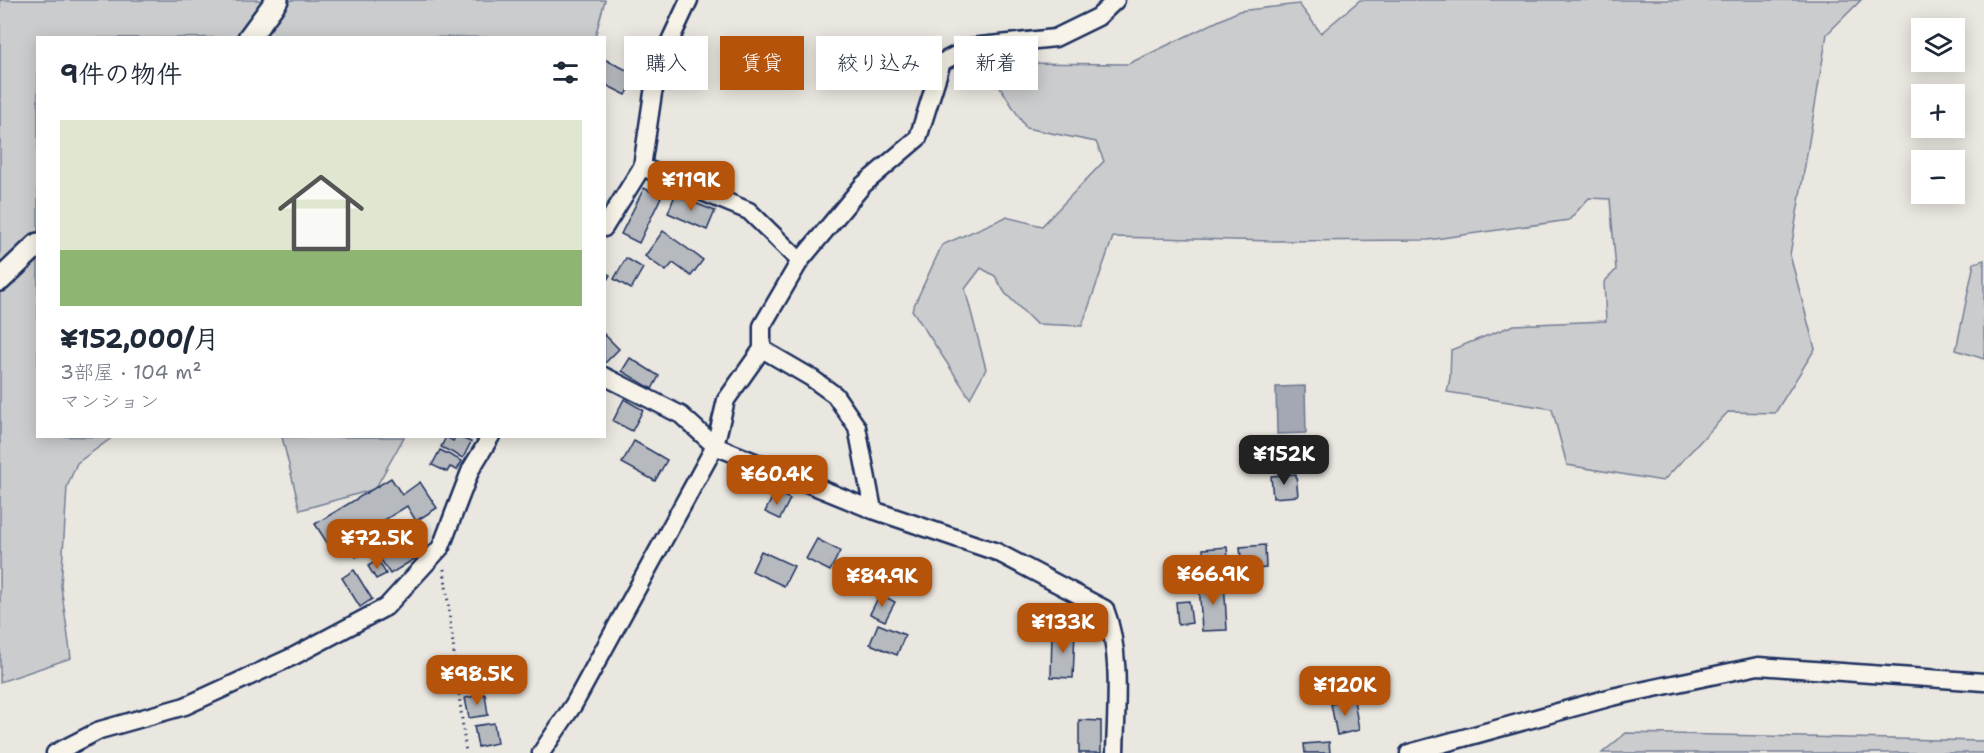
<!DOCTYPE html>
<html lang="ja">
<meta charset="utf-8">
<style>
:root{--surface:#fff;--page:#f6f6f7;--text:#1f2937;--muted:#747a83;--line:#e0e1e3;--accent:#b45309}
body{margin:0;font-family:"Shantell Sans","Klee One",sans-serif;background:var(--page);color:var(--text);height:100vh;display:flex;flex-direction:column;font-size:22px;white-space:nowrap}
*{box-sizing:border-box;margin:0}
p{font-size:20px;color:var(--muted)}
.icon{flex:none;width:33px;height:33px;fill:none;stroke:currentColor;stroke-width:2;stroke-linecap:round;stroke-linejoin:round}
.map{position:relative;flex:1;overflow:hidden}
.side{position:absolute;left:36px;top:36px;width:570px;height:402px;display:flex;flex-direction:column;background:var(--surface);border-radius:0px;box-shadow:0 3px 15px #0003}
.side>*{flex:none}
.guide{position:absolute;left:624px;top:36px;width:570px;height:54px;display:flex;gap:12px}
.fabs{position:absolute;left:1911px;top:18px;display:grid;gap:12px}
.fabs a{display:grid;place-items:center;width:54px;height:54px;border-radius:0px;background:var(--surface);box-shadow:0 3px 15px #0003;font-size:30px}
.price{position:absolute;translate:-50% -51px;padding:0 14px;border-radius:12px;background:var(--accent);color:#fff;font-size:20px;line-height:39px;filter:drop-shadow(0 2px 3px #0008)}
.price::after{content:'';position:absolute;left:50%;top:36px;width:18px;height:14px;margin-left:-9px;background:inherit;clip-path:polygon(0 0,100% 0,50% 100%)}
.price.on{background:#222;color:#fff}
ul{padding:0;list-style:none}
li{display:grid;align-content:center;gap:12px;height:318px;padding:0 24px}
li+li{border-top:2px solid var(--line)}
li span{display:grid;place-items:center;height:186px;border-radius:0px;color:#555}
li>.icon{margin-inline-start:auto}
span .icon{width:108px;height:108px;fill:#fffc;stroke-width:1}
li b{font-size:26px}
h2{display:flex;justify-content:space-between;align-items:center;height:72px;padding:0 24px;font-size:26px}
.pill{padding:0 21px;border-radius:0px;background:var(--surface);box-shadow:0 3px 15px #0003;font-size:21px;line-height:54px}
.pill.on{background:var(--accent);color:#fff}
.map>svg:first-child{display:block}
.green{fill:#cbcccd;stroke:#737e96;stroke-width:1.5}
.water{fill:#a3a8b4;stroke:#6d7892;stroke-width:1.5}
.building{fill:#b6babf;stroke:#1b2f5e;stroke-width:1.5}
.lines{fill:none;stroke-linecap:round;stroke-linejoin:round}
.minor-casing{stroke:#1b2f5e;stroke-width:21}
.tertiary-casing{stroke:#1b2f5e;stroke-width:26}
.path{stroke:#1b2f5e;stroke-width:3;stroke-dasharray:1.5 4.5;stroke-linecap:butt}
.minor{stroke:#f7f3e8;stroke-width:16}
.tertiary{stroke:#f7f3e8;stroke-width:21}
</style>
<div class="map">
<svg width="1984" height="753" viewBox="0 0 1984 753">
<rect width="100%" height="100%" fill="#eae7e0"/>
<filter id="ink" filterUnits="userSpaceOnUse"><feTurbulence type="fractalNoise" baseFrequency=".0167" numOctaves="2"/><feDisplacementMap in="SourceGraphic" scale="12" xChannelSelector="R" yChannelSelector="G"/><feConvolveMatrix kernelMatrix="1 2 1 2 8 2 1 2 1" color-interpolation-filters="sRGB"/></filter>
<g filter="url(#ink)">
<!-- green -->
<g class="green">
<path d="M0,0H605L595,37L38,38V436L113,437L77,463L67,487L61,586L71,658L0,682Z"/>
<path d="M1360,0H1861L1827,34L1790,255L1815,349L1775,413L1728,412L1663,481L1567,465L1552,409L1447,392L1450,378L1451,350L1514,325L1606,321L1604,282L1616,270L1610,199L1589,198L1569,220L1428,240L1274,241L1113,237L1082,326L1036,324L1005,293L995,276L981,268L965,289L986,369L970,398L912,310L942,245L1006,217L1042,226L1104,161L1096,142L1026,128L997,82L1001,63L1128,64L1239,11L1299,4L1321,33Z"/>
<path d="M1984,260V359L1956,350L1974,263Z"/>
<path d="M282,437H404L375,489L300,510Z"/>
<path d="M1626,733L1984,741V753H1602Z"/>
</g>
<!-- water -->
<path class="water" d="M1305,386L1306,433L1277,434L1276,387Z"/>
<!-- building -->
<g class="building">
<path d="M604,59L637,75L626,95L604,84Z"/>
<path d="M674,64L686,72L673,91L661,83Z"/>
<path d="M644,188L661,197L639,243L621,234Z"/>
<path d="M675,195L715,211L707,230L668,213Z"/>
<path d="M663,231L703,260L691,276L673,263L666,271L645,256Z"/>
<path d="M626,258L643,268L631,289L614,279Z"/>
<path d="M604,272L610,275L604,285Z"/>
<path d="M604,334L619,349L604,364Z"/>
<path d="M630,358L659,376L652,389L622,371Z"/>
<path d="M624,399L643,410L632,431L613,421Z"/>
<path d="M456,436L471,442L463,458L441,447L446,437L453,441Z"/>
<path d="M634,441L667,460L655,481L622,463Z"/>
<path d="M440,450L462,461L457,470L450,467L447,472L432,465Z"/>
<path d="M1296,474L1298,496L1273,498L1271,476Z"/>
<path d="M391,478L402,495L420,482L437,508L416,521L407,506L333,552L315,524Z"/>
<path d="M775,492L790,499L780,519L765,512Z"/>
<path d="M392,521L416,558L390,574L367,538Z"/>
<path d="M817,539L840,551L830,571L806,559Z"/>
<path d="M360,542L366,552L356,557L351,548Z"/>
<path d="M1265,545L1266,568L1242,570L1240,547Z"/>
<path d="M1227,547L1229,569L1204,571L1203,549Z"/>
<path d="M761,551L794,566L784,586L752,571Z"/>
<path d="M378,560L386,574L376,579L368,566Z"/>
<path d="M354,570L372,599L360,607L342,578Z"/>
<path d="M1224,580L1227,630L1202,631L1199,581Z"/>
<path d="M880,594L895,602L885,621L870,614Z"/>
<path d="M1189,601L1192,623L1178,625L1176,602Z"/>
<path d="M1051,606H1072V626L1050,625Z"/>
<path d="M1082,614L1099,615L1098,632H1081Z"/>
<path d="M878,624L905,635L897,655L870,644Z"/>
<path d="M1052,630H1075L1073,678L1051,677Z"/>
<path d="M485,694L488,715L469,718L465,698Z"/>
<path d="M1354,700L1359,730L1337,735L1331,704Z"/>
<path d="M1079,720L1101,721V753H1079Z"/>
<path d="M494,723L497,743L478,747L474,726Z"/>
<path d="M1329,742L1330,753H1305L1304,744Z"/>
</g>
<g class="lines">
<defs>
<g id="minor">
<path d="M642,167L749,211L800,261"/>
<path d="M604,228L642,167L653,93L669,43L689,0"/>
<path d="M762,349L810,377L835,395L857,427L873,510"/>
<path d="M604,376L681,415L715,446L873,510L997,552L1105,609C1122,653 1116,706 1115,753"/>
<path d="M55,753L100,730L185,706L294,656L386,607L441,547L471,469L491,436"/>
<path d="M541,753L574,704L715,446L726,400L762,349V326L800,261L863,185L918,138L942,62L971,47L1055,38L1098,17L1116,0"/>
<path d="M1409,753L1612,697L1758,666L1984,682"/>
</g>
<g id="tertiary">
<path d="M249,38L277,0"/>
<path d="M0,280L38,244"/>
</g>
</defs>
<!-- minor casing -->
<use href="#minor" class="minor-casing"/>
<!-- tertiary casing -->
<use href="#tertiary" class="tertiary-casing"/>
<!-- path -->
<path class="path" d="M444,569L466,753"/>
<!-- minor -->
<use href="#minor" class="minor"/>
<!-- tertiary -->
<use href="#tertiary" class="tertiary"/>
</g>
</g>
</svg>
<div class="fabs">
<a><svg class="icon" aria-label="layers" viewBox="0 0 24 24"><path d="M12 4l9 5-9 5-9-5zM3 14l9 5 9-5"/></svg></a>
<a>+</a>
<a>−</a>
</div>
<b class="price" style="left:691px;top:212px">¥119K</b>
<b class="price on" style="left:1284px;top:486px">¥152K</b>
<b class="price" style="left:777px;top:506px">¥60.4K</b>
<b class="price" style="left:377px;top:570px">¥72.5K</b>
<b class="price" style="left:1213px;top:606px">¥66.9K</b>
<b class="price" style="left:882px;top:608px">¥84.9K</b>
<b class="price" style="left:1063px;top:654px">¥133K</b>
<b class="price" style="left:477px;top:706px">¥98.5K</b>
<b class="price" style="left:1345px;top:717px">¥120K</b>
<div class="guide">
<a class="pill">購入</a>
<a class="pill on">賃貸</a>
<a class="pill">絞り込み</a>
<a class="pill">新着</a>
</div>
<section class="side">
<h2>9件の物件<svg class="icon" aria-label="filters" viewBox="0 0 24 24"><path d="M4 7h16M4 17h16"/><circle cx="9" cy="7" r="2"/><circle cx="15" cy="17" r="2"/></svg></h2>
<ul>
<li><span style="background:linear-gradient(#dfe7d0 70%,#8fb573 0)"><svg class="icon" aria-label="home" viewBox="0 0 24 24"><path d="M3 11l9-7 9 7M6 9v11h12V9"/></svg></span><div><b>¥152,000/月</b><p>3部屋 · 104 m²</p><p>マンション</p></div></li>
</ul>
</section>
</div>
